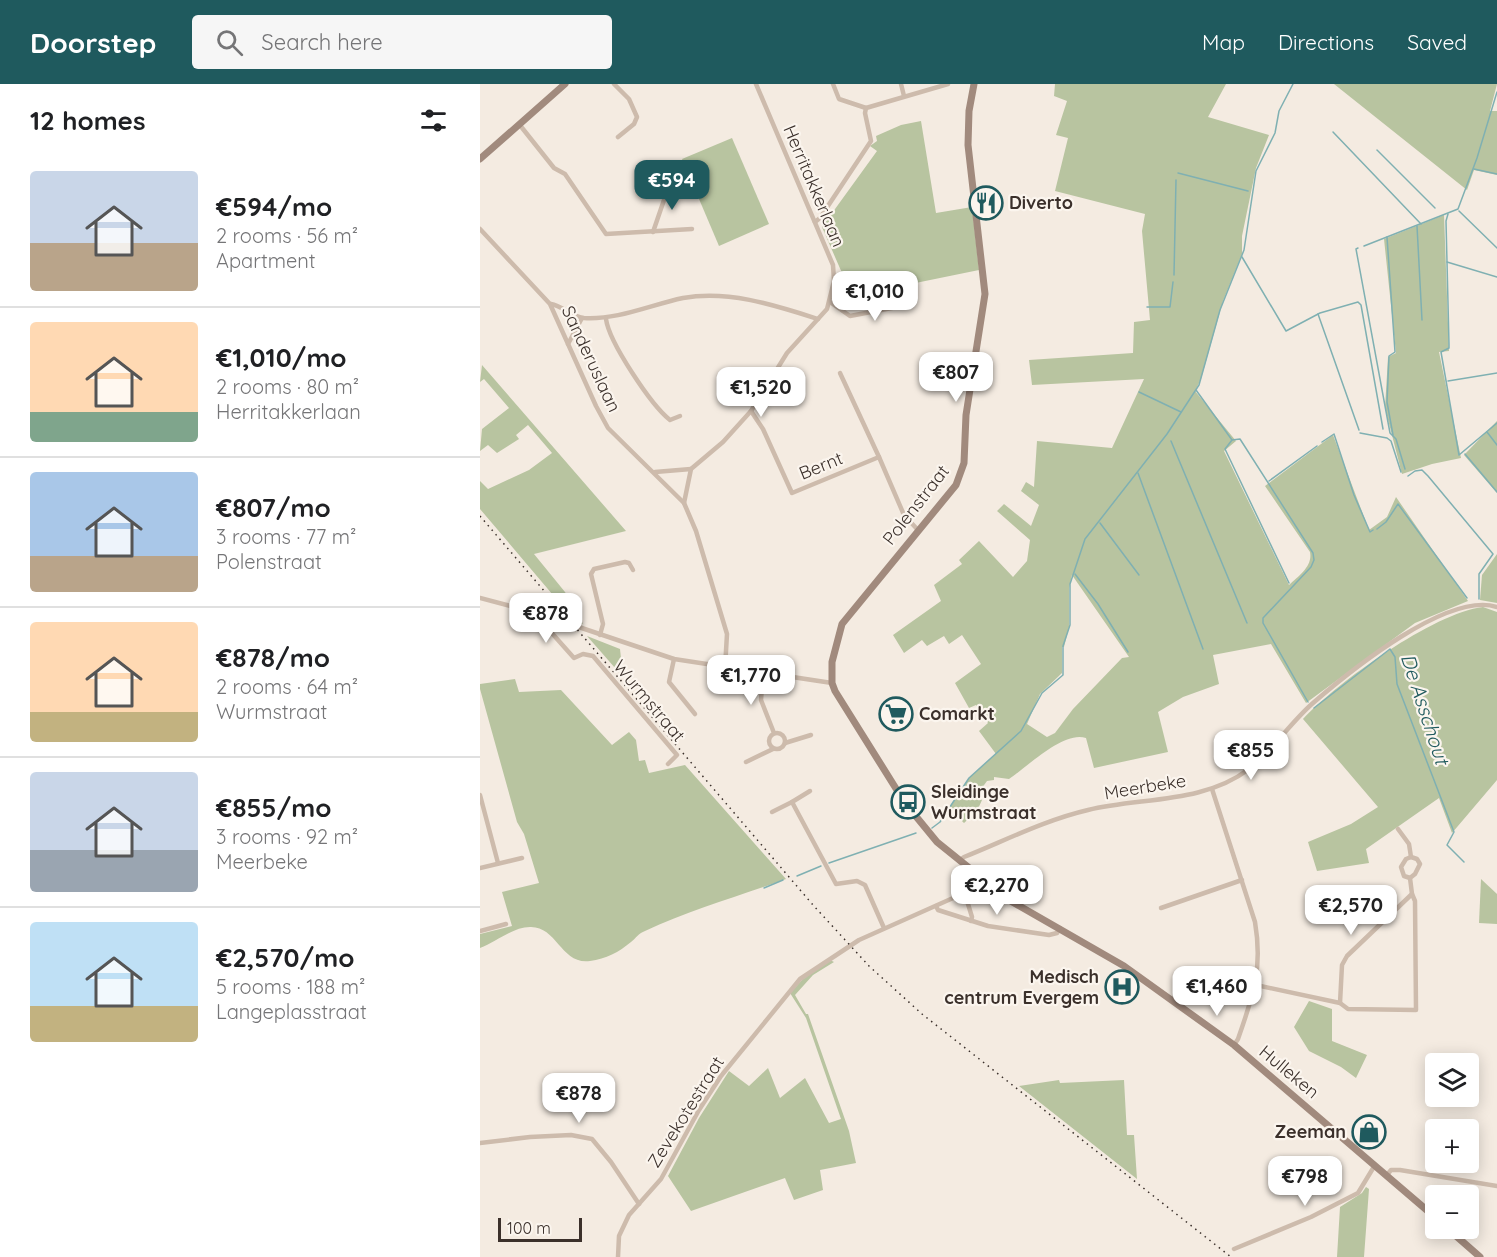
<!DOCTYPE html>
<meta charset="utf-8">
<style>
:root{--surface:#fff;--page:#f6f6f6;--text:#202124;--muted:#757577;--line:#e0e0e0;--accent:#1f5a5e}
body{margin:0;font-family:Quicksand,sans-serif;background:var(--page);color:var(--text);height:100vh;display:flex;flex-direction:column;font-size:22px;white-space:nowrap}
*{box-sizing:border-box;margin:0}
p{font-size:20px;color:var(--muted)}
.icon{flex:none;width:33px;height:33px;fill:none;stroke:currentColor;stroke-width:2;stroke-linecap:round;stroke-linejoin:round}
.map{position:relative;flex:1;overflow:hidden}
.sheet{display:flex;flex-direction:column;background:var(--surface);width:480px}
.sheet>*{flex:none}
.buttons{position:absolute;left:945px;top:969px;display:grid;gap:12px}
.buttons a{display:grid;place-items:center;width:54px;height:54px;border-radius:6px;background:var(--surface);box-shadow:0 3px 15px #0003;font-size:30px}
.scale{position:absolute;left:18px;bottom:15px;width:84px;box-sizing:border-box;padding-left:6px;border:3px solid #3b302b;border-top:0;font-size:16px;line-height:21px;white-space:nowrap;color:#3b302b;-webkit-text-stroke:4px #fbf5ee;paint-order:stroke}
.price{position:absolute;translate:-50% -51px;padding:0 14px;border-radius:12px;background:#fff;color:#222;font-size:20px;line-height:39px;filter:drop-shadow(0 2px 3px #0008)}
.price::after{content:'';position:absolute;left:50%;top:36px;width:18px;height:14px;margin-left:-9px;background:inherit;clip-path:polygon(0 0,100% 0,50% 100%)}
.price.on{background:var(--accent);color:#fff}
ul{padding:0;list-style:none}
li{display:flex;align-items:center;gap:18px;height:150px;padding:0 30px}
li+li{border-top:2px solid var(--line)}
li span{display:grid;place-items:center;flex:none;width:168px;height:120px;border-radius:6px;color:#555}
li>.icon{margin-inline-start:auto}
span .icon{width:72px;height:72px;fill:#fffc;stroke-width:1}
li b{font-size:26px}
h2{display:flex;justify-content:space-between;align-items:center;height:72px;padding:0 30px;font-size:26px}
header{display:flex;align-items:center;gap:36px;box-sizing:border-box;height:84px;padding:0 30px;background:var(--accent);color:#fff}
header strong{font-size:28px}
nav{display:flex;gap:33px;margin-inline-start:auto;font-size:21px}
.search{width:420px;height:54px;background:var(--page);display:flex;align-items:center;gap:15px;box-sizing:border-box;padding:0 21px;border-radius:6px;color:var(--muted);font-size:22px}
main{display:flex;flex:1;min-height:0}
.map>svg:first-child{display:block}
.green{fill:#b8c4a0;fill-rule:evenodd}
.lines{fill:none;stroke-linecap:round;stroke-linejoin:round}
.stream{stroke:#7fb0b2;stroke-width:1.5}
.street{stroke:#cdbbac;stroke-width:4.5}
.secondary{stroke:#a18a7d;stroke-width:7}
.rail{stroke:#3b302b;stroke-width:1.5;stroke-dasharray:1.5 4.5;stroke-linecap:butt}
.labels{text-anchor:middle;stroke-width:4.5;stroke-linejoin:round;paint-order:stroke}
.street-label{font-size:18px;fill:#3b302b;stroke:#fbf5ee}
.poi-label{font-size:18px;font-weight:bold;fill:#3b302b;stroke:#fbf5ee;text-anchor:start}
.water-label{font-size:20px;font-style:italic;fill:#1f5a5e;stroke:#fbf5ee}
</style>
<header>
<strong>Doorstep</strong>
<div class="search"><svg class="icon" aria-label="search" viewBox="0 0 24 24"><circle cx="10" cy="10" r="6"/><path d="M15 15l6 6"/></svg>Search here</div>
<nav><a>Map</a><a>Directions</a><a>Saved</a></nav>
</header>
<main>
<section class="sheet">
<h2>12 homes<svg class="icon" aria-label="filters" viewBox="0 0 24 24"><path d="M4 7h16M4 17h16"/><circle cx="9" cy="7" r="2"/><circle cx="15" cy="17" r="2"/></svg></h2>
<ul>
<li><span style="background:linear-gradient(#c9d6e8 60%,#b9a48a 0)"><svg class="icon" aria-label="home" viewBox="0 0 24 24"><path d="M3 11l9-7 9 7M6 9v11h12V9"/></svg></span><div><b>€594/mo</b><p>2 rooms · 56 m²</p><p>Apartment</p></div></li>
<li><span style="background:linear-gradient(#ffd9b3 75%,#7fa58c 0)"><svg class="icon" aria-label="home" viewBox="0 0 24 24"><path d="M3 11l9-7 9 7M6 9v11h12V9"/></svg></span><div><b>€1,010/mo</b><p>2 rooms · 80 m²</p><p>Herritakkerlaan</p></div></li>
<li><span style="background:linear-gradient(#a9c7e8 70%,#b9a48a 0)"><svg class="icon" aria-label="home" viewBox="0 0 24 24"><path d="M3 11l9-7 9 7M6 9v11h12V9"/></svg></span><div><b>€807/mo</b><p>3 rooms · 77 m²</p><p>Polenstraat</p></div></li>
<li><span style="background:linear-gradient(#ffd9b3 75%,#c2b280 0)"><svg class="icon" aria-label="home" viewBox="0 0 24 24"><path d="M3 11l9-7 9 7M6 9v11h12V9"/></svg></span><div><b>€878/mo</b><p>2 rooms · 64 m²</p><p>Wurmstraat</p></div></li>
<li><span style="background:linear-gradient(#c9d6e8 65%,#9aa5b1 0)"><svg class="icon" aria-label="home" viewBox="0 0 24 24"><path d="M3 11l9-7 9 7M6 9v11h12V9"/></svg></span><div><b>€855/mo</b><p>3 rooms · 92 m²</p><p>Meerbeke</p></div></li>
<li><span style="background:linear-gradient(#bfe0f5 70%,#c2b280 0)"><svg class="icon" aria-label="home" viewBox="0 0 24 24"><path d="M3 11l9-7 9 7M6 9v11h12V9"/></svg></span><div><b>€2,570/mo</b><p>5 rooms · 188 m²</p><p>Langeplasstraat</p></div></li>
</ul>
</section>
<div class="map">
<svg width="1017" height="1173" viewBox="0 0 1017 1173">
<rect width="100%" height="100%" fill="#f4ebe1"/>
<!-- green -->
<g class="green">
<path d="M575,0H746L728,33L789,51L776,84L762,152V170L743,217L721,295L715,307L756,357L744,367L809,501C819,492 833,482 830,468L785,402L853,351L889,446L907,433L916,413L988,517L935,539L826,619L791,560L733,571L739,600L703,613L678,628L688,668L614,684L606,654C584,646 547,683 529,695L514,693V696L507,697L496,712L502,716L497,727L484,739L469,724L489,694L516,670L499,647L508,639L496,621L489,624L475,599L501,580L482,551L469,560L464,552L447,562L442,556L424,569L413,551L461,517L454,501L482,480L479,476L499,457L533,493L547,477L550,456L517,427L524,420L551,442L559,421L541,407L546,398L554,403L557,357L632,364L664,295L552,301L549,276L653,269L654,238L670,236L662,147L665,130L575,107L588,54L576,51L587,17L574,12ZM592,491L649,573L642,574L593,625L575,649L567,653L547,640L560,610L582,589V563H584L589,543V504Z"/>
<path d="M854,0H1017L1010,27H1017V91L994,86L987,106Z"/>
<path d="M441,37L456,129L492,123L499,186L372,212L342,143L397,67L390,62L397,57L396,52L421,41Z"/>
<path d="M252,54L289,140L239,162L202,75Z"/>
<path d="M964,131L969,267L959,268L981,374L952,380L922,390L905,324L908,273L916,269L904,155Z"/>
<path d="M2,281L146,447L54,470L85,508L103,540L95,537L0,425V397L8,405L49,386L72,369L48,341L36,351L39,355L17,369L8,361L0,367L2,345L29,324L4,295L0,298Z"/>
<path d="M1017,337V409L984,371Z"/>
<path d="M1017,470V519L1000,516L1002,491Z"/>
<path d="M1003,523L1017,528V696L972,749L959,714L886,765L889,779L837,787L828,758L871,740L898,723L823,635C858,598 953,529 1003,523Z"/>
<path d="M107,552L140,565L143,593Z"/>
<path d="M35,595L39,608L81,606L132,661L149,648L156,656L159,677L165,676L169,689L205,681L306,795C260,812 210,826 165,847C159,849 156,854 151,858C139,868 126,875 110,877C81,881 77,842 50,843C33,843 16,858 0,864V850L32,842L22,808L59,799L44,750L37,738L0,605V600Z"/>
<path d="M1001,795L1017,810V840L999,839Z"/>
<path d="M350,876L354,878L333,891L315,911L326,930H328L369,1047L376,1079L340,1086L343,1106L314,1116L305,1094L211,1127L188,1092L219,1034L249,987L269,1002L288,984L300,1014L325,994L349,1039L361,1035L326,934L310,909L323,895Z"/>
<path d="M829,917L852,925V957L887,971L876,994L861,983L829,967L814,943Z"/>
<path d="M579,996L580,999L644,996L647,1051H654L657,1095L539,1002Z"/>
<path d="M886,1103L889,1105L884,1173H857L860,1123L882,1109Z"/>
</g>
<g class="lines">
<!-- stream -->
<g class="stream">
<path d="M853,48L941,140"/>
<path d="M897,66L955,124"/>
<path d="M994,85L1017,90"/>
<path d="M698,89L768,107"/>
<path d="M979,127L1017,164"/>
<path d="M968,130L966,137L969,260V264L961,268L979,371L1017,339"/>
<path d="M937,142L942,236"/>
<path d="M907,153L915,268L909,272L907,318L913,351"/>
<path d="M884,162L978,125L997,74L1017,8"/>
<path d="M878,164L876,165L910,349L916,355L925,385"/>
<path d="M762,173L806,247L840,229L878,218L881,221L903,345"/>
<path d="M967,178L1017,193"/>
<path d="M694,191L696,96"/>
<path d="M667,223H690L693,198"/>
<path d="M838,230L879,346"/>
<path d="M968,297L1017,289"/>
<path d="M716,306L752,356L760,355L833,469L834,476L831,483L783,534V539L828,618"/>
<path d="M659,308L701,328"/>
<path d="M1007,348L1017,361"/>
<path d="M880,349L907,354L911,357L921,388"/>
<path d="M752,356L745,365L809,499"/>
<path d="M691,357L767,539"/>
<path d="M842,358L854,350L874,411L890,448L893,446"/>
<path d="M985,370L1017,408"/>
<path d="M658,389L723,565"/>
<path d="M928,392L935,387L942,386L948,392L1013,470L999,490V515"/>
<path d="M789,397L837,362"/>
<path d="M620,439L659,491"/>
<path d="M897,445L906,438L918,420L987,514"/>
<path d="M595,490L618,520L648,568"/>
<path d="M834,624L910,565L915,573L917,600L974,748L967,761L984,778"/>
<path d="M452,744L460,738L489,694L541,647L562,609L583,591V562L590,541V500L605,455L687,350L719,301L740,226L764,166L776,87L795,49L799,27L813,0"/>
<path d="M349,779L436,749"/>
<path d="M317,792L341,782"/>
<path d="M284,804L303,796"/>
</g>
<!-- street -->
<g class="street">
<path d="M134,0L149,15L157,33L154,40L138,53"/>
<path d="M353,0L359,15L386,24"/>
<path d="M421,0L424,12"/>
<path d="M39,40L74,84L85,90L126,150L212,145"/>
<path d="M335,138L340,134L391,57L385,29L386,24L468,0"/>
<path d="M0,145L70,220L116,322L128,344L204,419L216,447L247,550L245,584"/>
<path d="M173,148L184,116L205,102"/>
<path d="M350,218L370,232L422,222L423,209"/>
<path d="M71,220C82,222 93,233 104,234C138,236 170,221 203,214C249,206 294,221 338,235"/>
<path d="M126,235C129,258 171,321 190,336L200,332"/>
<path d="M88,260L102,234"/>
<path d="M360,289L399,373"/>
<path d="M271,327L283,345L312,409L399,373L424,431L437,445"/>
<path d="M175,388L211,385"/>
<path d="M204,419L211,385L243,358L271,327L307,269L347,225L354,197L353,181L276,0"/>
<path d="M0,514L57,529L194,575L352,599"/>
<path d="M61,530L70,547L94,574L103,570L113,572L197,671L188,680"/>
<path d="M120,551L123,540L111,490L114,485L145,478L149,479L153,486"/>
<path d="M194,575L189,598L215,630"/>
<path d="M283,589L281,616L294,649"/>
<circle cx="297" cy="657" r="8"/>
<path d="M305,659L331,651"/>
<path d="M266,678L293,665"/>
<path d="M732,705L775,838C783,885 773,912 758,955L754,961"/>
<path d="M330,707L312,718L356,800L377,797L385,801L404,844"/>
<path d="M0,711L18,779"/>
<path d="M292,728L312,718"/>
<path d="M479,777L484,773C524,757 565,736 608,726C661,713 723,720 769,685C793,666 810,639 833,619C870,587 968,507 1017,523"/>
<path d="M0,784L42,774"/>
<path d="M930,794L924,792L921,783L926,775L931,773"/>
<path d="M484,807L492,833L491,837"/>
<path d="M456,822L458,826L508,842L569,851L577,849L580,844"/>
<path d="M681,824L762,796"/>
<path d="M0,847L26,840"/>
<path d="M776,901L860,919L868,925L936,926L935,817L932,810L930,794L935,790L940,780L937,775L931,773L929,760L918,745"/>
<path d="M860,919L862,881L867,872L932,810"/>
<path d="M0,1059L50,1053L91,1051L112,1055L131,1078L159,1120"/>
<path d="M907,1091L911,1086H920L1017,1102"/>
<path d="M754,1165L831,1133L878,1109L895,1081"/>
<path d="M138,1173L139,1152L149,1131L181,1095L219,1026L241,992L320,895L379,856L482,810L484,803L481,786L484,781"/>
</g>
<!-- secondary -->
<g class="secondary">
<path d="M494,0L489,27L488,61L505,210L486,331L484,379L476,401L362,540L352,578V599L355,607L425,719L457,758L529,816L644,882L754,961L956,1134"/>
<path d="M0,75L85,0"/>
<path d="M967,1144L1000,1173"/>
</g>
<!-- rail -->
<path class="rail" d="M0,432L333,821L389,882L442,930L751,1173"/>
</g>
<!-- icons -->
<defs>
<symbol id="restaurant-ring" viewBox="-11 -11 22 22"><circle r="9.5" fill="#fbf5ee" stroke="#1f5a5e" stroke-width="1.5"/><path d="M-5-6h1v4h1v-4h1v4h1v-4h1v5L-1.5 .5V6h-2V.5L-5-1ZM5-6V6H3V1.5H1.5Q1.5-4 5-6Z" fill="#1f5a5e"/></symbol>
<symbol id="supermarket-ring" viewBox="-11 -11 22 22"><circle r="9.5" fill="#fbf5ee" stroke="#1f5a5e" stroke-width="1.5"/><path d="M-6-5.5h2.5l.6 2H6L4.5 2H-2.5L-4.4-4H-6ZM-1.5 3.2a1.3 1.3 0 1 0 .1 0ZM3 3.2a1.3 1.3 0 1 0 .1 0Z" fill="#1f5a5e"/></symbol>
<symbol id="bus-ring" viewBox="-11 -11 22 22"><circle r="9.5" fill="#fbf5ee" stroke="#1f5a5e" stroke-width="1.5"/><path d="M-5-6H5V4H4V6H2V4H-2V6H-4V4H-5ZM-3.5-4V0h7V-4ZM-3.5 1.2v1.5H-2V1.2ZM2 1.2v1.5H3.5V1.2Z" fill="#1f5a5e"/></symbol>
<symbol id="hospital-ring" viewBox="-11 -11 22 22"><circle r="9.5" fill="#fbf5ee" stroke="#1f5a5e" stroke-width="1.5"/><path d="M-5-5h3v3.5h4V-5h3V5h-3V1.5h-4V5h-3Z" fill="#1f5a5e"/></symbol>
<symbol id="shop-ring" viewBox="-11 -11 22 22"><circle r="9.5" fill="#fbf5ee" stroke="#1f5a5e" stroke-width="1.5"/><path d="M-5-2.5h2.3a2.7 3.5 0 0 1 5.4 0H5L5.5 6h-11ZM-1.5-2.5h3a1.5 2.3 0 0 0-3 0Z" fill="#1f5a5e"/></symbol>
</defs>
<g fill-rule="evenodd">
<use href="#restaurant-ring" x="487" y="100" width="38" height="38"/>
<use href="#supermarket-ring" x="397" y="611" width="38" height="38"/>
<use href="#bus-ring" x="409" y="699" width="38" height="38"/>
<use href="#hospital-ring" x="623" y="884" width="38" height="38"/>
<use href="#shop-ring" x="870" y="1029" width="38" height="38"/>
</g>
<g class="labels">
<!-- street labels -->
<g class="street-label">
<text transform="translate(334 102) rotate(67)" y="6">Herritakkerlaan</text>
<text transform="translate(111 275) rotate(65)" y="6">Sanderuslaan</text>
<text transform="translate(341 382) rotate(-22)" y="6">Bernt</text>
<text transform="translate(436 421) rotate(-52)" y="6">Polenstraat</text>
<text transform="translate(169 617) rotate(50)" y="6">Wurmstraat</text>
<text transform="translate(665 703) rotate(-9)" y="6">Meerbeke</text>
<text transform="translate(809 988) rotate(40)" y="6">Hulleken</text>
<text transform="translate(206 1028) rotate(-58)" y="6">Zevekotestraat</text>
</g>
<!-- poi labels -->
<g class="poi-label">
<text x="529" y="125">Diverto</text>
<text x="439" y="636">Comarkt</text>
<text x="451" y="714">Sleidinge<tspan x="451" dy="21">Wurmstraat</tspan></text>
<text x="619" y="899" text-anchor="end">Medisch<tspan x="619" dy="21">centrum Evergem</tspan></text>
<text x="866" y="1054" text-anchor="end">Zeeman</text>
</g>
<!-- water labels -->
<g class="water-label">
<text transform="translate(945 625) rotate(72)" y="7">De Asschout</text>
</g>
</g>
</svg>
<div class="buttons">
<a><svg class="icon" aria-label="layers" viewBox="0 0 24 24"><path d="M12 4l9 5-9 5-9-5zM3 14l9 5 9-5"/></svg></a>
<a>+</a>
<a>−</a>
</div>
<div class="scale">100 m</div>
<b class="price on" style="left:192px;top:127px">€594</b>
<b class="price" style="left:395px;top:238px">€1,010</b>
<b class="price" style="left:476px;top:319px">€807</b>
<b class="price" style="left:281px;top:334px">€1,520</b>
<b class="price" style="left:66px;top:560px">€878</b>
<b class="price" style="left:271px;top:622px">€1,770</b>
<b class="price" style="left:771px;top:697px">€855</b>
<b class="price" style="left:517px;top:832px">€2,270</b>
<b class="price" style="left:871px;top:852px">€2,570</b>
<b class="price" style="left:737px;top:933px">€1,460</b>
<b class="price" style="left:99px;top:1040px">€878</b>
<b class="price" style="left:825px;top:1123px">€798</b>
</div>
</main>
